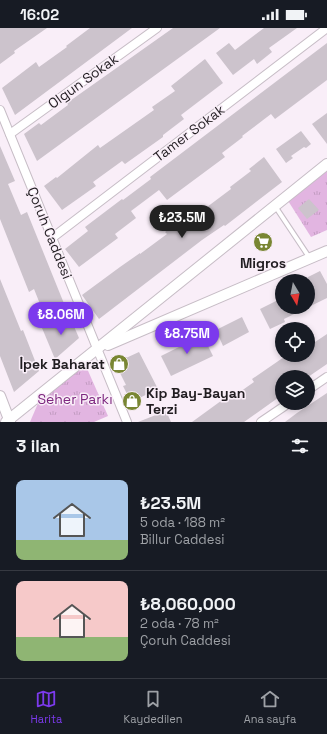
<!DOCTYPE html>
<html lang="tr">
<meta charset="utf-8">
<style>
:root{--surface:#171b24;--page:#242831;--text:#f1f3f6;--muted:#9ea1a6;--line:#363941;--accent:#7c3aed}
body{margin:0;font-family:"Space Grotesk",sans-serif;background:var(--page);color:var(--text);height:100vh;display:flex;flex-direction:column;font-size:15px;white-space:nowrap}
*{box-sizing:border-box;margin:0}
p{font-size:13px;color:var(--muted)}
.icon{flex:none;width:22px;height:22px;fill:none;stroke:currentColor;stroke-width:2;stroke-linecap:round;stroke-linejoin:round}
.map{position:relative;height:394px;overflow:hidden}
.drawer{display:flex;flex-direction:column;background:var(--surface);flex:1}
.drawer>*{flex:none}
.needle{width:26px;rotate:170deg}
.fabs{position:absolute;left:275px;top:246px;display:grid;gap:8px}
.fabs a{display:grid;place-items:center;width:40px;height:40px;border-radius:50%;background:var(--surface);box-shadow:0 2px 6px #0003;font-size:20px}
.price{position:absolute;translate:-50% -34px;padding:0 9px;border-radius:14px;background:var(--accent);color:#fff;font-size:13px;line-height:26px;filter:drop-shadow(0 1px 2px #0008)}
.price::after{content:'';position:absolute;left:50%;top:24px;width:12px;height:9px;margin-left:-6px;background:inherit;clip-path:polygon(0 0,100% 0,50% 100%)}
.price.current{background:#222;color:#fff}
ul{padding:0;list-style:none}
li{display:flex;align-items:center;gap:12px;height:100px;padding:0 16px}
li+li{border-top:1px solid var(--line)}
li span{display:grid;place-items:center;flex:none;width:112px;height:80px;border-radius:8px;color:#555}
li>.icon{margin-inline-start:auto}
span .icon{width:48px;height:48px;fill:#fffc;stroke-width:1}
li b{font-size:17px}
h2{display:flex;justify-content:space-between;align-items:center;height:48px;padding:0 16px;font-size:17px}
.status{display:flex;justify-content:space-between;align-items:center;height:28px;padding:0 20px;background:var(--surface);direction:ltr}
.status svg{height:11px;fill:currentColor}
.menu{display:flex;justify-content:space-around;align-items:center;height:56px;border-top:1px solid var(--line);background:var(--surface);font-size:11px;color:var(--muted)}
.menu a{display:grid;justify-items:center;gap:2px}
.menu .current{color:var(--accent)}
.map>svg:first-child{display:block}
.grass{fill:url(#grass-tufts)}
.building{fill:#ccc3cc}
.lines{fill:none;stroke-linecap:round;stroke-linejoin:round}
.service-casing{stroke:#c7bdc6;stroke-width:6}
.minor-casing{stroke:#c7bdc6;stroke-width:10}
.tertiary-casing{stroke:#c7bdc6;stroke-width:12}
.service{stroke:#fff;stroke-width:4}
.minor{stroke:#fff;stroke-width:8}
.tertiary{stroke:#fff;stroke-width:10}
.labels{text-anchor:middle;stroke-width:3;stroke-linejoin:round;paint-order:stroke}
.street-label{font-size:14px;fill:#211d21;stroke:#f9eef8}
.poi-label{font-size:14px;font-weight:bold;fill:#211d21;stroke:#f9eef8}
.park-label{font-size:14px;fill:#7d277f;stroke:#f9eef8}
</style>
<div class="status"><b>16:02</b><svg viewBox="0 0 49 12"><path d="M0 12V9h3v3zM5 12V6h3v6zM10 12V3h3v9zM15 12V0h3v12zM26 1h20v11H26zM47 4h2v5h-2z"/></svg></div>
<div class="map">
<svg width="327" height="394" viewBox="0 0 327 394">
<defs>
<pattern id="grass-tufts" width="24" height="20" patternUnits="userSpaceOnUse"><rect width="24" height="20" fill="#e2b5e1"/><path d="M3 7l-1-3M5 7V3M7 7l1-3M15 17l-1-3M17 17v-4M19 17l1-3" fill="none" stroke="#c29bc1"/></pattern>
</defs>
<rect width="100%" height="100%" fill="#f9eef8"/>
<!-- grass -->
<g class="grass">
<path d="M327,135V202L311,209L285,168Z"/>
<path d="M85,336L108,388L94,394H30L42,366Z"/>
</g>
<!-- building -->
<g class="building">
<path d="M0,0H47L14,23L15,25L0,36Z"/>
<path d="M90,0H132L15,87L2,60L36,34L39,39L67,19L66,18Z"/>
<path d="M173,0H220L37,133L24,106L39,95L41,97L68,77L67,75Z"/>
<path d="M264,0H297L269,20L272,24L257,36L254,31L233,47L216,25L229,15L235,22Z"/>
<path d="M327,15V52L275,91L271,86L242,108L243,109L222,125L225,129L167,172L159,162L131,183L136,190L115,206L118,210L79,239L65,221L88,203L85,199L122,171L123,172L151,151L150,149Z"/>
<path d="M205,31L223,55L181,87L184,91L163,107V109L125,136L122,133L93,154L96,158L62,182L44,158L56,149L57,150L98,117L100,120L154,82L152,79L175,63L171,58Z"/>
<path d="M327,85V116L312,96Z"/>
<path d="M301,103L311,116L306,120L304,119L291,128L293,130L286,135L276,121Z"/>
<path d="M0,118L15,153L8,156L21,187L27,184L65,278L44,286L34,261L29,264L0,191Z"/>
<path d="M264,129L282,154L225,198L224,197L202,212L99,291L82,267L120,239L140,225V226L167,206L165,204L200,178L203,182L231,161L230,159L251,143L249,141Z"/>
<path d="M309,171L319,182L307,191L298,180Z"/>
<path d="M320,243L327,256V270L284,291L285,294L270,301L260,281L282,270V279H308V249Z"/>
<path d="M0,251L21,303L23,302L39,343L14,364L0,328Z"/>
<path d="M70,289L79,310L55,331L42,300Z"/>
<path d="M242,289L249,304L223,318L216,302Z"/>
<path d="M201,304L213,328L171,348L161,328L185,316L183,313Z"/>
<path d="M327,306V336L308,349H282V367L244,394H192L225,370L227,373L254,354L252,351L287,327H308V310L312,316Z"/>
<path d="M139,324L158,361L131,374L123,358L126,357L115,335Z"/>
<path d="M327,365V394H285L297,385Z"/>
<path d="M166,383L171,394H138Z"/>
</g>
<g class="lines">
<defs>
<path id="service" d="M275,178L309,229"/>
<g id="minor">
<path d="M0,82L127,394"/>
<path d="M10,106L157,0"/>
<path d="M52,210L327,0"/>
<path d="M308,362L327,349"/>
<path d="M261,394L289,375"/>
</g>
<g id="tertiary">
<path d="M108,317L327,223"/>
<path d="M0,368L10,394"/>
<path d="M6,394L327,136"/>
</g>
</defs>
<!-- service casing -->
<use href="#service" class="service-casing"/>
<!-- minor casing -->
<use href="#minor" class="minor-casing"/>
<!-- tertiary casing -->
<use href="#tertiary" class="tertiary-casing"/>
<!-- service -->
<use href="#service" class="service"/>
<!-- minor -->
<use href="#minor" class="minor"/>
<!-- tertiary -->
<use href="#tertiary" class="tertiary"/>
</g>
<!-- icons -->
<defs>
<symbol id="supermarket-disc" viewBox="-11 -11 22 22"><circle r="9.5" fill="#798633" stroke="#f9eef8"/><path d="M-6-5.5h2.5l.6 2H6L4.5 2H-2.5L-4.4-4H-6ZM-1.5 3.2a1.3 1.3 0 1 0 .1 0ZM3 3.2a1.3 1.3 0 1 0 .1 0Z" fill="#fff"/></symbol>
<symbol id="shop-disc" viewBox="-11 -11 22 22"><circle r="9.5" fill="#798633" stroke="#f9eef8"/><path d="M-5-2.5h2.3a2.7 3.5 0 0 1 5.4 0H5L5.5 6h-11ZM-1.5-2.5h3a1.5 2.3 0 0 0-3 0Z" fill="#fff"/></symbol>
</defs>
<g fill-rule="evenodd">
<use href="#supermarket-disc" x="252" y="203" width="22" height="22"/>
<use href="#shop-disc" x="108" y="325" width="22" height="22"/>
<use href="#shop-disc" x="121" y="362" width="22" height="22"/>
</g>
<g class="labels">
<!-- street labels -->
<g class="street-label">
<text transform="translate(83 53) rotate(-36)" y="5">Olgun Sokak</text>
<text transform="translate(189 105) rotate(-37)" y="5">Tamer Sokak</text>
<text transform="translate(50 205) rotate(68)" y="5">Çoruh Caddesi</text>
</g>
<!-- poi labels -->
<g class="poi-label">
<text x="263" y="240">Migros</text>
<text x="105" y="341" text-anchor="end">İpek Baharat</text>
<text x="146" y="370" text-anchor="start">Kip Bay-Bayan<tspan x="146" dy="16">Terzi</tspan></text>
</g>
<!-- park labels -->
<g class="park-label">
<text x="75" y="376">Seher Parkı</text>
</g>
</g>
</svg>
<div class="fabs">
<a><svg class="needle" viewBox="-14 -14 28 28"><path d="M0-13l5 13h-10z" fill="#e53935"/><path d="M0 13l5-13h-10z" fill="#9ea1a6"/></svg></a>
<a><svg class="icon" aria-label="locate" viewBox="0 0 24 24"><circle cx="12" cy="12" r="6"/><path d="M12 2v4M12 18v4M2 12h4M18 12h4"/></svg></a>
<a><svg class="icon" aria-label="layers" viewBox="0 0 24 24"><path d="M12 4l9 5-9 5-9-5zM3 14l9 5 9-5"/></svg></a>
</div>
<b class="price current" style="left:182px;top:211px">₺23.5M</b>
<b class="price" style="left:61px;top:308px">₺8.06M</b>
<b class="price" style="left:187px;top:327px">₺8.75M</b>
</div>
<section class="drawer">
<h2>3 ilan<svg class="icon" aria-label="filters" viewBox="0 0 24 24"><path d="M4 7h16M4 17h16"/><circle cx="9" cy="7" r="2"/><circle cx="15" cy="17" r="2"/></svg></h2>
<ul>
<li><span style="background:linear-gradient(#a9c7e8 75%,#8fb573 0)"><svg class="icon" aria-label="home" viewBox="0 0 24 24"><path d="M3 11l9-7 9 7M6 9v11h12V9"/></svg></span><div><b>₺23.5M</b><p>5 oda · 188 m²</p><p>Billur Caddesi</p></div></li>
<li><span style="background:linear-gradient(#f6c9c9 70%,#8fb573 0)"><svg class="icon" aria-label="home" viewBox="0 0 24 24"><path d="M3 11l9-7 9 7M6 9v11h12V9"/></svg></span><div><b>₺8,060,000</b><p>2 oda · 78 m²</p><p>Çoruh Caddesi</p></div></li>
</ul>
</section>
<nav class="menu">
<a class="current"><svg class="icon" aria-label="map" viewBox="0 0 24 24"><path d="M3 6l6-2 6 2 6-2v14l-6 2-6-2-6 2zM9 4v14M15 6v14"/></svg>Harita</a>
<a><svg class="icon" aria-label="saved" viewBox="0 0 24 24"><path d="M7 4h10v16l-5-4-5 4z"/></svg>Kaydedilen</a>
<a><svg class="icon" aria-label="home" viewBox="0 0 24 24"><path d="M3 11l9-7 9 7M6 9v11h12V9"/></svg>Ana sayfa</a>
</nav>
